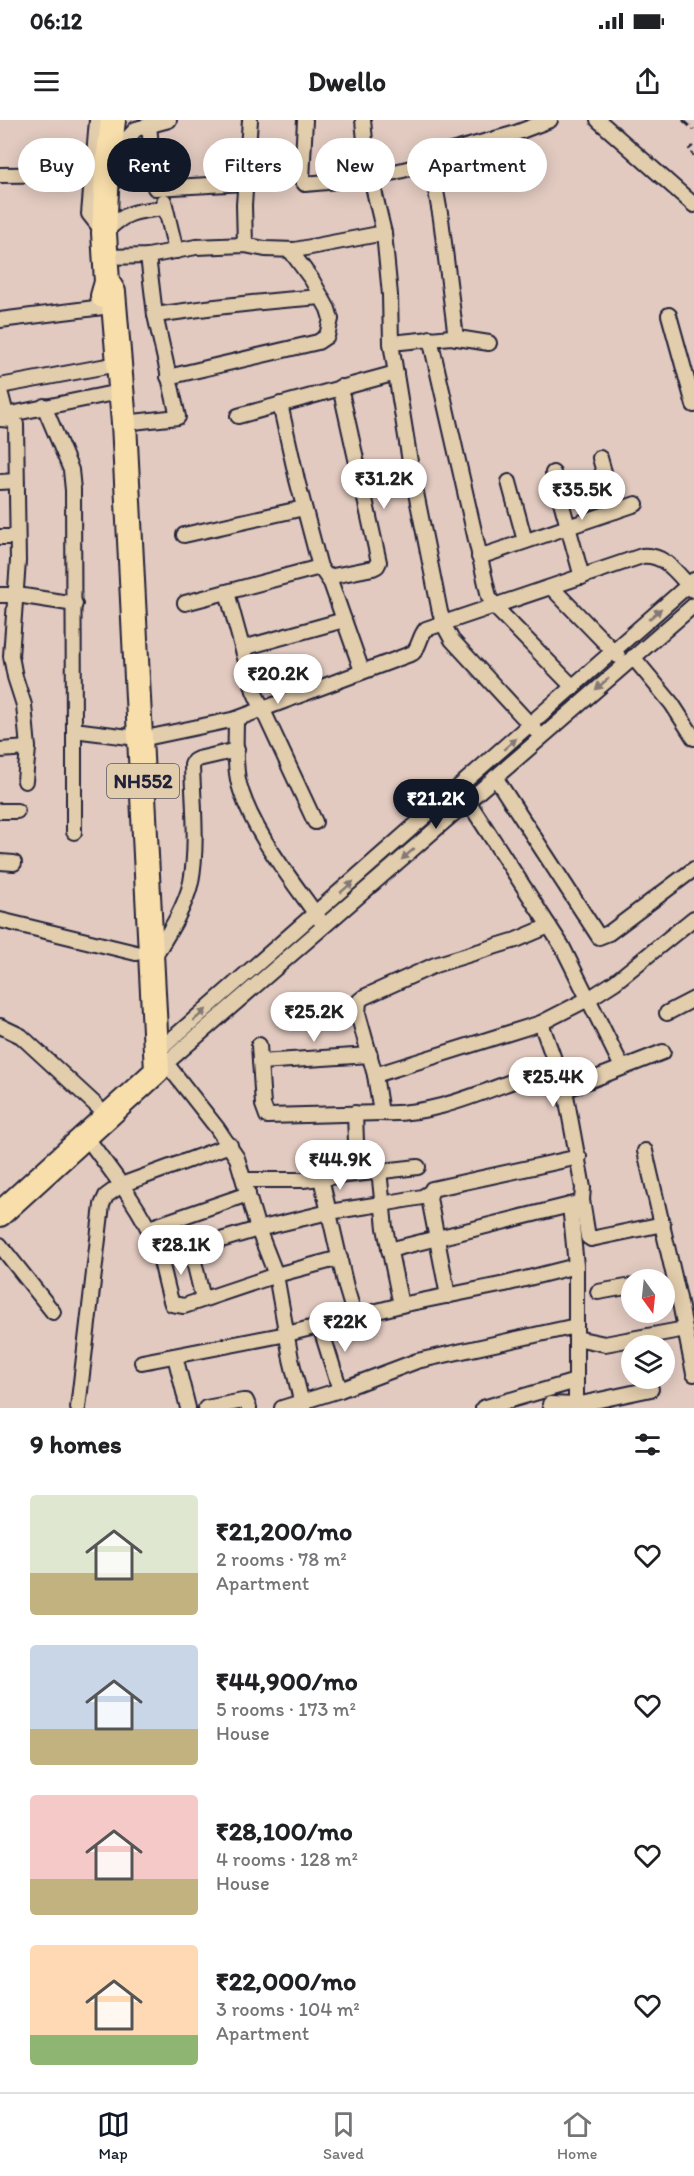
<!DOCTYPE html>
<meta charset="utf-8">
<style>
:root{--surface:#fff;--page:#f6f6f6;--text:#202124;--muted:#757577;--line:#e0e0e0;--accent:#111827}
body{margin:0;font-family:Itim,sans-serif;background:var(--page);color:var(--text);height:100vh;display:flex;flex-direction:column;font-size:22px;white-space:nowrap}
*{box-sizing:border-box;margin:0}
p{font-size:20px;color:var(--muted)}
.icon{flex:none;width:33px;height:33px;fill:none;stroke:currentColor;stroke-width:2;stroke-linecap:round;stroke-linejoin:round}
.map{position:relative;height:1288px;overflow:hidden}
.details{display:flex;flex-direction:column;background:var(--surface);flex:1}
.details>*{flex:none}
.hud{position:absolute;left:18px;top:18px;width:658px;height:54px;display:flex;gap:12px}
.needle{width:39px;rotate:165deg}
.tools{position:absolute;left:621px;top:1149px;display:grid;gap:12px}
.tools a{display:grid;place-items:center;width:54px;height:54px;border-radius:50%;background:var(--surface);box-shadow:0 3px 15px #0003;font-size:30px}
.price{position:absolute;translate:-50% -51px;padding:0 14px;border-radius:21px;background:#fff;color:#222;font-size:20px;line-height:39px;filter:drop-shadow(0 2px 3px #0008)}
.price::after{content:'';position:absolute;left:50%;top:36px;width:18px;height:14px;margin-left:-9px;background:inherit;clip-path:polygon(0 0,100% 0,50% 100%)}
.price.active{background:var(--accent);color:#fff}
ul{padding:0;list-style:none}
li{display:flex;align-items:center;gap:18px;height:150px;padding:0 30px}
li span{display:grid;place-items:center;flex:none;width:168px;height:120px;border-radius:6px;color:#555}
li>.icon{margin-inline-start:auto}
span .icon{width:72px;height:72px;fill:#fffc;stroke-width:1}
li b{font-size:26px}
h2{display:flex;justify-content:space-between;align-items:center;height:72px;padding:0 30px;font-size:26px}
.chip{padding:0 21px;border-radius:27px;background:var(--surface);box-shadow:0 3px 15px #0003;font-size:21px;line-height:54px}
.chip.active{background:var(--accent);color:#fff}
.status{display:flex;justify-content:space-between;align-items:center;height:42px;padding:0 30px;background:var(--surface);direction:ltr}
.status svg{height:16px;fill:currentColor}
header{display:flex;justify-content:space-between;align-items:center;height:78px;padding:0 30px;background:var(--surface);font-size:27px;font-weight:700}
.dock{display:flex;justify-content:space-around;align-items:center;height:84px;border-top:2px solid var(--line);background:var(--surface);font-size:16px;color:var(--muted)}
.dock a{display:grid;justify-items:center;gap:3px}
.dock .active{color:var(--accent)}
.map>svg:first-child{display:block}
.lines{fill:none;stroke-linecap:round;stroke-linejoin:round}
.street-casing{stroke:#22223b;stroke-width:18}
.highway-casing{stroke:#22223b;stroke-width:28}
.path{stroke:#22223b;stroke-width:2;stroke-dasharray:6 4.5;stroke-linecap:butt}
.street{stroke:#e2cdac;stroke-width:14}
.highway{stroke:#f8deab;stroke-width:24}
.rail{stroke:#22223b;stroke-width:3;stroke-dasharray:9 4.5;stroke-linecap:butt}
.oneway{fill:#827874}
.labels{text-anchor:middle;stroke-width:6;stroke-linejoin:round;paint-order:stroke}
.shield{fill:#e2cdac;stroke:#5c555d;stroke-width:1.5}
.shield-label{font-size:20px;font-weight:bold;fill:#22223b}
</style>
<div class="status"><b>06:12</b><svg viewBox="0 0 49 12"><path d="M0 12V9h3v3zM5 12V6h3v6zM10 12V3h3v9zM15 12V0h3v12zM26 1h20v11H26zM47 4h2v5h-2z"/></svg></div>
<header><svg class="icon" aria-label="menu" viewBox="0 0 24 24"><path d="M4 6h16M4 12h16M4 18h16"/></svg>Dwello<svg class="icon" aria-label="share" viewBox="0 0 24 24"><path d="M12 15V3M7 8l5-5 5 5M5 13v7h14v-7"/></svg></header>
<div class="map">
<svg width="694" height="1288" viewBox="0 0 694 1288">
<rect width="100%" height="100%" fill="#e2cac0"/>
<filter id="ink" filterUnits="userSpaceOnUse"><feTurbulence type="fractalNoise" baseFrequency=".0167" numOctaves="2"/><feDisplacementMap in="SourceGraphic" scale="12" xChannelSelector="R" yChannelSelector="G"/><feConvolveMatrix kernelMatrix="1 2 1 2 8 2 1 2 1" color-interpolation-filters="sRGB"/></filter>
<g filter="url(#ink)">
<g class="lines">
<defs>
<g id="street">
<path d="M97,0L89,94L104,113C126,91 136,91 165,88"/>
<path d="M305,0L302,60L305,64L371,58L431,43"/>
<path d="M598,0L694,85"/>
<path d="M149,5L155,68L246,63"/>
<path d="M127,19L136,9L169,0"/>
<path d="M0,55L92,54"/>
<path d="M164,81L176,131"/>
<path d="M384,113L390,175L391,223L451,217L489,223"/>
<path d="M245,125L244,85L250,0"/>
<path d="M106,137L148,136L196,127L245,125L265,129L295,130L384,113L367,41L363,0"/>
<path d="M155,195C210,187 265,181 321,177"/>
<path d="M669,195L694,285"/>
<path d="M0,200L103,187"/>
<path d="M430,218L489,477L495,487L573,567"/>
<path d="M456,218L441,99L431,43L444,33L513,14L550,0"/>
<path d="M391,223L411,348L440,492L446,509L452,520L536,611"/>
<path d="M168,257L318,222L327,216L331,199L328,189L312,160L290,130"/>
<path d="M0,266L107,246"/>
<path d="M0,271L7,298"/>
<path d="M280,284L297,360L320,447L331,463L362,551"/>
<path d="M44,286L71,350L73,370L74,610L129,617"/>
<path d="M6,295L109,274"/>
<path d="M238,296L396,253"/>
<path d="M0,299L13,300L16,304L18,441L11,536L15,557L24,585L28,628L25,661"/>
<path d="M124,303L178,297L155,195L148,136"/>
<path d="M600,338L615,391"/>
<path d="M553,353L582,457"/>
<path d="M0,362L16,361"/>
<path d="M509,362L525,421"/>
<path d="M184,415L304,388"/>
<path d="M0,417H17"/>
<path d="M479,437L636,384"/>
<path d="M328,457L373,448L377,446L379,442L340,267"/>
<path d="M552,468L618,536"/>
<path d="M227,472L254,571L315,702"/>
<path d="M0,475H17L75,484"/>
<path d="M185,483L320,447"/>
<path d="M243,528L344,500"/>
<path d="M633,537L672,584L694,618"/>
<path d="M236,599C236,620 234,644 239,664C252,712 292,760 320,800"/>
<path d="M74,610V712"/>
<path d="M141,619L236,599L413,533C420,526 419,517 426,509L642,436C666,434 677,454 693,470"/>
<path d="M0,630L28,628"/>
<path d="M495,657L599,817L609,813L694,749"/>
<path d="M464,675L562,826L622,947"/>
<path d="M0,691H17"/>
<path d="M0,742L14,743"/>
<path d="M0,800L136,833"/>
<path d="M154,837C168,814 185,788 191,762C198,725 193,683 192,645L194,641L198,639L237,630"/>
<path d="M667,893L694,879"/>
<path d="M0,906L21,916L97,986"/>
<path d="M259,925L263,985L267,996L381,993"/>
<path d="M156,933L694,460"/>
<path d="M260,942L370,935"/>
<path d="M166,943L217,1008L237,1038L258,1109L276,1155L291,1239L303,1288"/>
<path d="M157,951L694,485"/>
<path d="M375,955L358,894L359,881L364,877L435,845L516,820L549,806"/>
<path d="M516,960C473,976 427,996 381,993L375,955L541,903L590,878L615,862L694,798"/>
<path d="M565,970L663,932"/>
<path d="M355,993L357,1052"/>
<path d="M85,1015C109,1049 138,1083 154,1121C163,1141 165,1163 172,1184L184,1186L276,1155L340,1138"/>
<path d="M645,1031L679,1178L694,1254"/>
<path d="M379,1050L385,1108L401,1185"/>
<path d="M321,1058L346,1167L355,1197"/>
<path d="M244,1060H303L418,1047"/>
<path d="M582,1080L588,1117L591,1119L663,1104"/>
<path d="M381,1082L382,1084L422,1077L429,1073"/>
<path d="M570,1085L576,1146V1285"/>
<path d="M149,1108L248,1074"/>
<path d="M0,1125L53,1192"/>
<path d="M191,1129L203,1179"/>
<path d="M389,1130L578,1083L582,1080L583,1068L565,970L541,903"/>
<path d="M160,1138L258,1109L329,1092L381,1084"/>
<path d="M598,1172L632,1166"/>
<path d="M448,1176L429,1078L432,1069L579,1037"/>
<path d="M320,1206L340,1270"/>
<path d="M576,1218L605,1224L685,1209"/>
<path d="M175,1236L188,1288"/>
<path d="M142,1242L287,1214L401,1185L505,1164L576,1146"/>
<path d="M550,1284L576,1285L651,1269"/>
<path d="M78,1288L102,1085L106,1076L121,1065L230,1025"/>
<path d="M206,1288L243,1281H246L249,1288"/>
<path d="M282,1288L340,1270L417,1241L576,1206"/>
<path d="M483,1288L576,1261"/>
</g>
<g id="highway">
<path d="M103,176L107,162L104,113L107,51L113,0"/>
<path d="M0,1094L157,951L124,303L113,172L107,162"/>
</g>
</defs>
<!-- street casing -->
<use href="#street" class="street-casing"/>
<!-- highway casing -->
<use href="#highway" class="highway-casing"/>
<!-- path -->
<path class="path" d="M693,26L688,30L694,36"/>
<!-- street -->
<use href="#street" class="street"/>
<!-- highway -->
<use href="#highway" class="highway"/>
<!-- rail -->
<path class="rail" d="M683,0L694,10"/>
</g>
<!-- one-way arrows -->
<defs><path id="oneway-solid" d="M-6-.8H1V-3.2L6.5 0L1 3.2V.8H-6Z" transform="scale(1.5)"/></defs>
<g class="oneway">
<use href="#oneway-solid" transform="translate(655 494) rotate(-41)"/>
<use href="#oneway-solid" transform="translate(602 564) rotate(139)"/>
<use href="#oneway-solid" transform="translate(510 624) rotate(-41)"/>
<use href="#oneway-solid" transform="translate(408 734) rotate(139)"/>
<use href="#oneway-solid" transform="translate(347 767) rotate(-41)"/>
<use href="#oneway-solid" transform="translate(200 895) rotate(-41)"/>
</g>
</g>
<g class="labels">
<!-- shield labels -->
<rect class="shield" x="107" y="644" width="72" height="34" rx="4.5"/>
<g class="shield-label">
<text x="143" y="668">NH552</text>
</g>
</g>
</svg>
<div class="tools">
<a><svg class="needle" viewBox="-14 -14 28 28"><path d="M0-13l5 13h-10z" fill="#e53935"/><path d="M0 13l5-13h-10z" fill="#757577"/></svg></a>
<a><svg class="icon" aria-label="layers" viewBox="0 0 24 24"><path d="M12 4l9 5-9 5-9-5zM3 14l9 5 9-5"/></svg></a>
</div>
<b class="price" style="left:384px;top:390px">₹31.2K</b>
<b class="price" style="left:582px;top:401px">₹35.5K</b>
<b class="price" style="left:278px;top:585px">₹20.2K</b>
<b class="price active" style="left:436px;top:710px">₹21.2K</b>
<b class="price" style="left:314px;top:923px">₹25.2K</b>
<b class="price" style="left:553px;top:988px">₹25.4K</b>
<b class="price" style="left:340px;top:1071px">₹44.9K</b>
<b class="price" style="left:181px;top:1156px">₹28.1K</b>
<b class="price" style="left:345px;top:1233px">₹22K</b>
<div class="hud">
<a class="chip">Buy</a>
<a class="chip active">Rent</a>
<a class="chip">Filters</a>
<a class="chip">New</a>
<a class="chip">Apartment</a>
</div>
</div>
<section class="details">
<h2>9 homes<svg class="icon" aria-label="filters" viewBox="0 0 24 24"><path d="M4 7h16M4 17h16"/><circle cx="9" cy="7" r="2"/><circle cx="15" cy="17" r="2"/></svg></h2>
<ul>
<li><span style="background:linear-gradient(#dfe7d0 65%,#c2b280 0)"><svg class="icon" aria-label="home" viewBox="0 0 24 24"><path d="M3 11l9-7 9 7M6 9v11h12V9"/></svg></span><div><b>₹21,200/mo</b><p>2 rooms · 78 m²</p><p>Apartment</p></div><svg class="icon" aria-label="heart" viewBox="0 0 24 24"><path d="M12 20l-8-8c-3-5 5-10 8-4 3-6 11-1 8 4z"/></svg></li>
<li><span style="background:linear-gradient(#c9d6e8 70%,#c2b280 0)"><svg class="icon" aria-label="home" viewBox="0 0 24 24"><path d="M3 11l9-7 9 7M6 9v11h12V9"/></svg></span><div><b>₹44,900/mo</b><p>5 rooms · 173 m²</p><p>House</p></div><svg class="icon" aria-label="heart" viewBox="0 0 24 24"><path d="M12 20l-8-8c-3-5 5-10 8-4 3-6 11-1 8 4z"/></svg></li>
<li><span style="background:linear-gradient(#f6c9c9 70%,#c2b280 0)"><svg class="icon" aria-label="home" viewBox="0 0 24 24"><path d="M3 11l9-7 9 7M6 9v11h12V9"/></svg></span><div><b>₹28,100/mo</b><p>4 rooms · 128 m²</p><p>House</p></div><svg class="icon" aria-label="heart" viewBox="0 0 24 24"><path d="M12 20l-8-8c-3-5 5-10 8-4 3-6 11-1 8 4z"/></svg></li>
<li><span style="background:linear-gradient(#ffd9b3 75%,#8fb573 0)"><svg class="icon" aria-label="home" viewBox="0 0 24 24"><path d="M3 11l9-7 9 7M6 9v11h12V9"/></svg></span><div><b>₹22,000/mo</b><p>3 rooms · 104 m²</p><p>Apartment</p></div><svg class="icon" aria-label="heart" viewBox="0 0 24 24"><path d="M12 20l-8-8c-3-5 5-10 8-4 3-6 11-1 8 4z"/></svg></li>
</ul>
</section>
<nav class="dock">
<a class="active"><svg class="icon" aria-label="map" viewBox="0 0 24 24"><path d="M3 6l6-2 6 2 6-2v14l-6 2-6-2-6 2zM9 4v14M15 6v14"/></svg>Map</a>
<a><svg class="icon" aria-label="saved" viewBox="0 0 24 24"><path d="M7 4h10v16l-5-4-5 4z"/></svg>Saved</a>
<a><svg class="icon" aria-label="home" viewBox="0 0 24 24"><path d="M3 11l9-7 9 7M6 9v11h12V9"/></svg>Home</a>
</nav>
